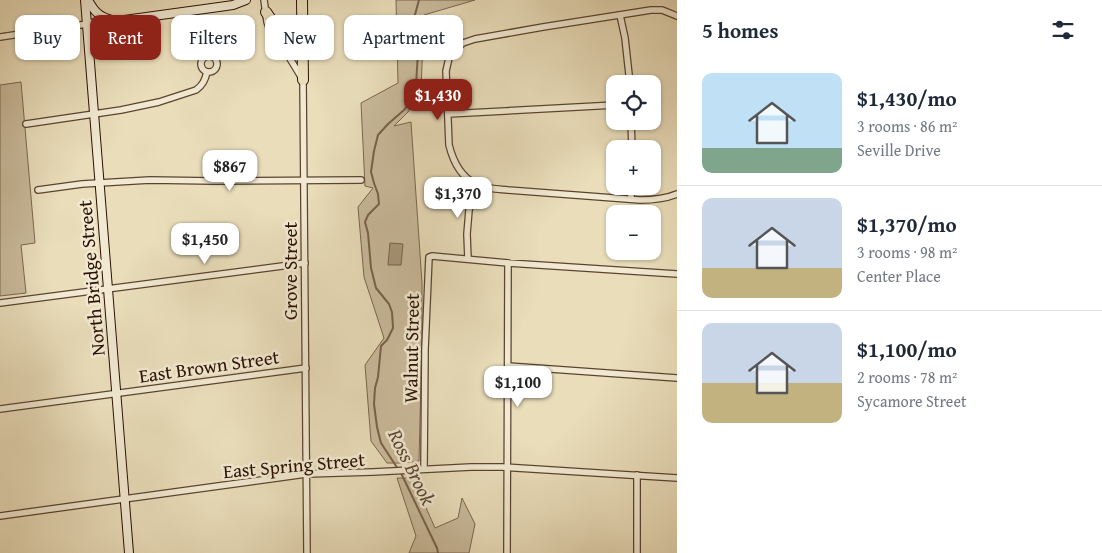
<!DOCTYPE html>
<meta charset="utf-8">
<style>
:root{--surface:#fff;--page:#f2f2f3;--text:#1f2937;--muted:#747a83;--line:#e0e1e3;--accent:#8f2418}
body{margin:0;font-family:"Gentium Book Plus",serif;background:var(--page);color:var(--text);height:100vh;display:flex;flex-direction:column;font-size:19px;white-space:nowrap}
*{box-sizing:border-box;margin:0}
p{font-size:16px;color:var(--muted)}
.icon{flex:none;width:28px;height:28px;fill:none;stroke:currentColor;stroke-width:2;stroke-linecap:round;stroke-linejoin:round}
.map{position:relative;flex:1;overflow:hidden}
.panel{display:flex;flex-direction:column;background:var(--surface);width:425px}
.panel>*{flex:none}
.top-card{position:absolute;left:15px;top:15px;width:475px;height:45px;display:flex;gap:10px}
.tools{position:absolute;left:606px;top:75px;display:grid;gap:10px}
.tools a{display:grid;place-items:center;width:55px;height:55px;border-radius:10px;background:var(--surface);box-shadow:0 1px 4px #0004;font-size:25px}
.price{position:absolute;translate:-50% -42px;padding:0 11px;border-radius:10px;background:#fff;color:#222;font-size:16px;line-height:32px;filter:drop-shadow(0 1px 2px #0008)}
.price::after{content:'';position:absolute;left:50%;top:30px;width:15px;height:11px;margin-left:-8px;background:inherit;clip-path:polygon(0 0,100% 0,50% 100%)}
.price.current{background:var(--accent);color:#fff}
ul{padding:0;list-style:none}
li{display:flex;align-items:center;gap:15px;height:125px;padding:0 25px}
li+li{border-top:1px solid var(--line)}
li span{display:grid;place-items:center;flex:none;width:140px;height:100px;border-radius:10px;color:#555}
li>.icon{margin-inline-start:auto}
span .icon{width:60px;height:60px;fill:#fffc;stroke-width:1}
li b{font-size:21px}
h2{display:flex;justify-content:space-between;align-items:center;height:60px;padding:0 25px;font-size:21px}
.chip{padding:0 18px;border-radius:10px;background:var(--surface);box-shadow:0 1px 4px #0004;font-size:18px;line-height:45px}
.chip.current{background:var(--accent);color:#fff}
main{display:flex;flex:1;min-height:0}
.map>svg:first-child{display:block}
.green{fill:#c9ba9b;stroke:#7a664e}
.water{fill:#a8987b;stroke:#76624a}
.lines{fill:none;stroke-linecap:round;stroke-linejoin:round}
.stream{stroke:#76624a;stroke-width:2}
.street-casing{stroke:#5a442f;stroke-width:8}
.secondary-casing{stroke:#2a1101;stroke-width:10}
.highway-casing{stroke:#2a1101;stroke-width:12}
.street{stroke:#f1e9d2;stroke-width:5.5}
.secondary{stroke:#f1e9d2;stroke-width:8}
.highway{stroke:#e9ddba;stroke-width:10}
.labels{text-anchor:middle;stroke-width:5;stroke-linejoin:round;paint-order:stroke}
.street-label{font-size:19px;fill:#2a1101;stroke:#f1e9d2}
.water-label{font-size:20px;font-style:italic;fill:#5c4732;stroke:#f1e9d2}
</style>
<main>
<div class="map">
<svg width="677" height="553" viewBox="0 0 677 553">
<rect width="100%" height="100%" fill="#e9ddba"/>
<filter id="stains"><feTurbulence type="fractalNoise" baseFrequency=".004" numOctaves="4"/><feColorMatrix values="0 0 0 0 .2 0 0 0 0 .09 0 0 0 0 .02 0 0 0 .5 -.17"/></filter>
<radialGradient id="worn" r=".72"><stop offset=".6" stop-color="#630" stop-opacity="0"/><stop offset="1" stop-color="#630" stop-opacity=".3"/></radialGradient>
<!-- green -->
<g class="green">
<path d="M396,0H475L424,15L421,91L408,112L394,126L411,122L422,283V336L419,461L401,463H387L371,441L365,365L384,338L364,277L358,207L373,188L365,186L361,103L398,83Z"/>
<path d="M275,31L283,34L295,35L297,36L298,60H297L274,32Z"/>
<path d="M21,82L35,243L21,245L26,293L0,296V85Z"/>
<path d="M397,478H413L435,528L458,518L462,498L475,524L469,553H409L416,536Z"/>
</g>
<!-- water -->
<path class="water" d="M390,243L403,244L401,265H388Z"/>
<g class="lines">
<!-- stream -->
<g class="stream">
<path d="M398,469L381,443L377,427L374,404L375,388L378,377L381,346L387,340L393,328L392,312L389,304L376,288L371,268L368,233L365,222L368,215L379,204L378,194L374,183L371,172L374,151L378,135L388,124L404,110L412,99L416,86L418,51L413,22L419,0"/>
<path d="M401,473L437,548L438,553"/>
</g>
<defs>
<g id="street">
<path d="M264,0L267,22L272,36L289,57L303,80L307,553"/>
<path d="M620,15L625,38L630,84"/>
<path d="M677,16L662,10H651L543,27L475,39L463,43L454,50L449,58L446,71L449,145C453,161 461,177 476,184C485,189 498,189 508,190L640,200C653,200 665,199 677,194"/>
<path d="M0,37L87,24"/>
<circle cx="209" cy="64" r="8"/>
<path d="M448,114L615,105"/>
<path d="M631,121L632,149"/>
<path d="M26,124L121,110L159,102L196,90C203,85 205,80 207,72"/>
<path d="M38,190L82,184L150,180L214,181L361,180"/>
<path d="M631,199V186"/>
<path d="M468,259L467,234L469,210L478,185"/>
<path d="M0,303L305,263"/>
<path d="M508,366L677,378"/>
<path d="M0,409L306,368"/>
<path d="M424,469L425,349L429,257L432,256L508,263L677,274"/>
<path d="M0,516L306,474L373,472L471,467H502L677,478"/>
<path d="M507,553L508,263"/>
<path d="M637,553V475"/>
</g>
<g id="secondary">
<path d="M85,0L129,553"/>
<path d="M88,0C94,11 99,17 112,20"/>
<path d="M87,24L117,21L219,7L233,5L246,0"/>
</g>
<g id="highway">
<path d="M302,0L303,80"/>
<path d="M266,12C278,31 281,29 303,27"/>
</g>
</defs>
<!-- street casing -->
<use href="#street" class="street-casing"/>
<!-- secondary casing -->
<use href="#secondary" class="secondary-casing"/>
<!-- highway casing -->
<use href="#highway" class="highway-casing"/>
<!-- street -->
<use href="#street" class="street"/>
<!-- secondary -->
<use href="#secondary" class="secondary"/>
<!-- highway -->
<use href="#highway" class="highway"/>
</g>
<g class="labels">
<!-- street labels -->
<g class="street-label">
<text transform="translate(290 271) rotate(-90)" y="7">Grove Street</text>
<text transform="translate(91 278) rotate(-95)" y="7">North Bridge Street</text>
<text transform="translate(411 348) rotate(-89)" y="7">Walnut Street</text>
<text transform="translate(209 366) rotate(-8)" y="7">East Brown Street</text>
<text transform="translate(294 465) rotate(-5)" y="7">East Spring Street</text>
</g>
<!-- water labels -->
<g class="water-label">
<text transform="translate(412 467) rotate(64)" y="7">Ross Brook</text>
</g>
</g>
<rect width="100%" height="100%" filter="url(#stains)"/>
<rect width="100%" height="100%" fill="url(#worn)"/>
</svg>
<div class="tools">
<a><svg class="icon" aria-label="locate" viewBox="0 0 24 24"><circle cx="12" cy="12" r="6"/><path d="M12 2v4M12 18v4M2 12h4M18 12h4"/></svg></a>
<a>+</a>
<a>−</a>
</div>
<b class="price current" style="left:438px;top:121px">$1,430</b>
<b class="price" style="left:230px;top:192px">$867</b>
<b class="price" style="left:458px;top:219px">$1,370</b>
<b class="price" style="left:205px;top:265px">$1,450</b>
<b class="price" style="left:518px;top:408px">$1,100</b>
<div class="top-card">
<a class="chip">Buy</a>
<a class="chip current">Rent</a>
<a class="chip">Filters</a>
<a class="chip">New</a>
<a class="chip">Apartment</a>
</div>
</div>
<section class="panel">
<h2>5 homes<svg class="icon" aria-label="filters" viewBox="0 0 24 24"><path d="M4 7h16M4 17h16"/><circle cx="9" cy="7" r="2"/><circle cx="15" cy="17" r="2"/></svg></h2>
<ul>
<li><span style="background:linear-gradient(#bfe0f5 75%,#7fa58c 0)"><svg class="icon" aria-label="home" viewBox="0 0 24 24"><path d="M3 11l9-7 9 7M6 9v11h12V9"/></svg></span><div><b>$1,430/mo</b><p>3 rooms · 86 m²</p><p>Seville Drive</p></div></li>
<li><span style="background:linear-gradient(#c9d6e8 70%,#c2b280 0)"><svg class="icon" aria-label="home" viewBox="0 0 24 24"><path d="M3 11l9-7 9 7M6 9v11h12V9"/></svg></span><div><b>$1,370/mo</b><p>3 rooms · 98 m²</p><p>Center Place</p></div></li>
<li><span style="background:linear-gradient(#c9d6e8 60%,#c2b280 0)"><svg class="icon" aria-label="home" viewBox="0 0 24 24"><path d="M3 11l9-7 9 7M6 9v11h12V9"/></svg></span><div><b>$1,100/mo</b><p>2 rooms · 78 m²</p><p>Sycamore Street</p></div></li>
</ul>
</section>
</main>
